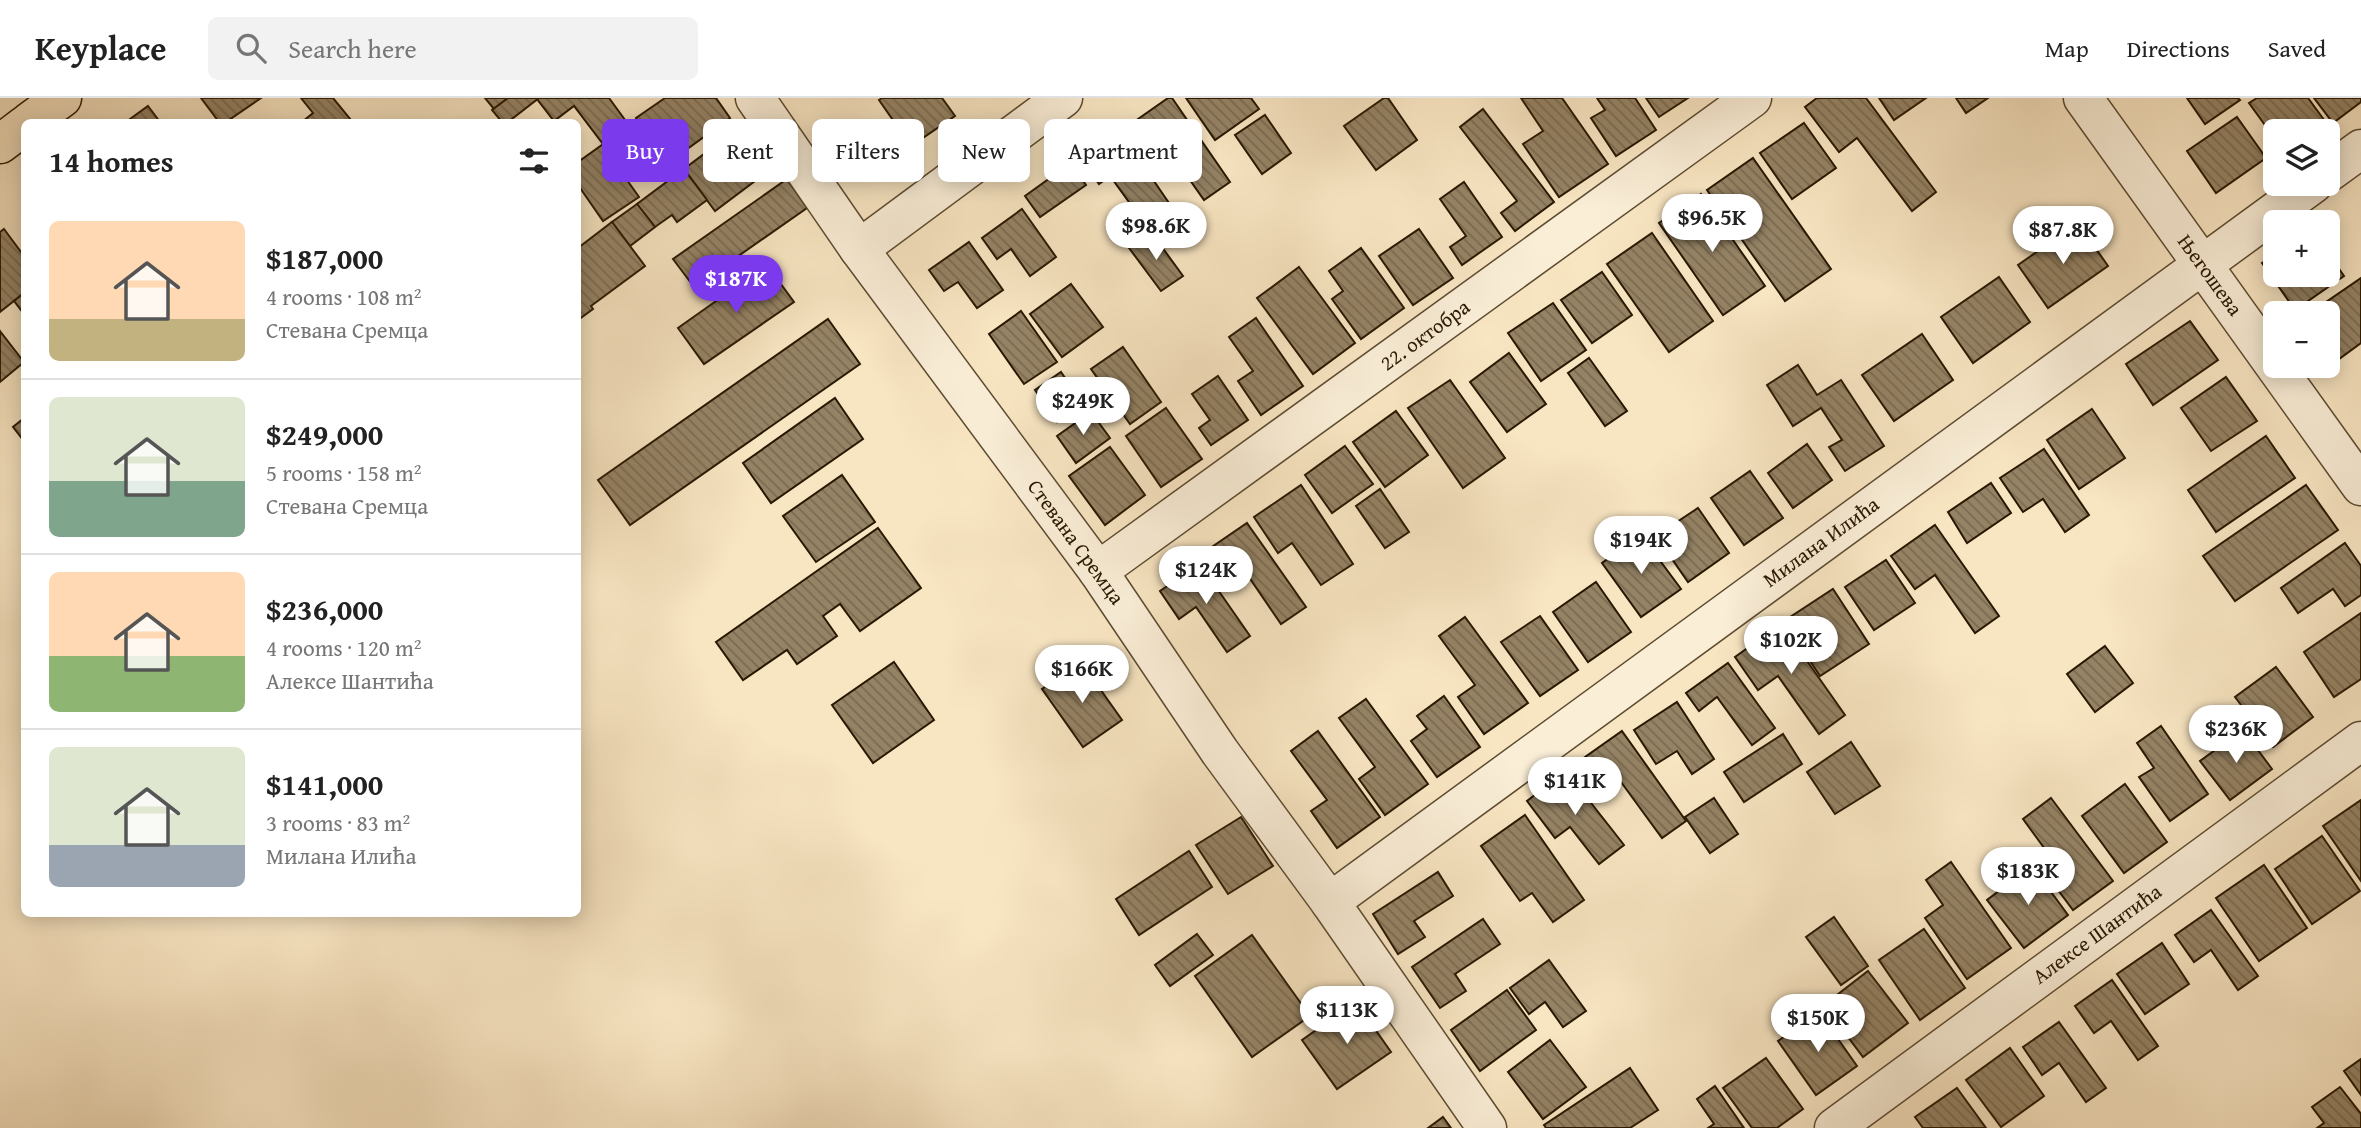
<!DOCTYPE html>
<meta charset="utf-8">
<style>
:root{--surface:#fff;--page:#f2f2f2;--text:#222;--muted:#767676;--line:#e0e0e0;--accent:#7c3aed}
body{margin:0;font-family:"Gentium Book Plus",serif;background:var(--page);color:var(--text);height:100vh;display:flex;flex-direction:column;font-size:26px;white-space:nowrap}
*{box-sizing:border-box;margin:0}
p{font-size:23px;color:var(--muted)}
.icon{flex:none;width:38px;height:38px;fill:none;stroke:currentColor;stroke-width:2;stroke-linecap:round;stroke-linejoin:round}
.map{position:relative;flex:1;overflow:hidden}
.sheet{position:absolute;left:21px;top:21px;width:560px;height:798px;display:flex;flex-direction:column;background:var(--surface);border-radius:10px;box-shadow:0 4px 18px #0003}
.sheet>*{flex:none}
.hud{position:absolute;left:602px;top:21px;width:665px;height:63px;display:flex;gap:14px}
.fabs{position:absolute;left:2263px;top:21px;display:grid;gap:14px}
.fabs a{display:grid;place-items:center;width:77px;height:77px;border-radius:10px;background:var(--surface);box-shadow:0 4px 18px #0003;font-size:35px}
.price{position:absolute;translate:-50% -60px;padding:0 16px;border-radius:24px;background:#fff;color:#222;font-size:23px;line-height:46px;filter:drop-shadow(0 2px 4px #0008)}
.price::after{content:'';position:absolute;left:50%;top:42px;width:21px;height:16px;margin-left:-10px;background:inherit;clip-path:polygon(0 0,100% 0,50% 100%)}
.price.current{background:var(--accent);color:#fff}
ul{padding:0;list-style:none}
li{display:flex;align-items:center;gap:21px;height:175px;padding:0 28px}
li+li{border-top:2px solid var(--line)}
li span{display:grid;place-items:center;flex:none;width:196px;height:140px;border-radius:10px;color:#555}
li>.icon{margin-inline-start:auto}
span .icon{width:84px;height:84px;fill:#fffc;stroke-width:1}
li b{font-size:30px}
h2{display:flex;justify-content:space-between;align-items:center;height:84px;padding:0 28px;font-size:30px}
.tag{padding:0 24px;border-radius:10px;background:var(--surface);box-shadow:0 4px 18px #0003;font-size:24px;line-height:63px}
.tag.current{background:var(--accent);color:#fff}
header{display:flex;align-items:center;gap:42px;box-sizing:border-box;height:98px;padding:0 35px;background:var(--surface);border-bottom:2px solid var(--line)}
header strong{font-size:33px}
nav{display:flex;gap:38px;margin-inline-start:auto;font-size:24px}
.search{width:490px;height:63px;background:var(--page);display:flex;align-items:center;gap:18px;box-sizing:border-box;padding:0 24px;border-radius:10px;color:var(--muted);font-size:26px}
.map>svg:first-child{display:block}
.building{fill:url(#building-back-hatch);stroke:#291801;stroke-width:2}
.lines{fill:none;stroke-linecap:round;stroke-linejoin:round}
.minor-casing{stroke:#5d4b31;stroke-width:41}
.major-casing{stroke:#291801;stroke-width:41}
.minor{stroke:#faeed7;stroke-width:38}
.major{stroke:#f8e5c2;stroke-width:38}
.labels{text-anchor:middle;stroke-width:5;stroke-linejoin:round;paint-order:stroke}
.street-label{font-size:21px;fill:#291801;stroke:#faeed7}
</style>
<header>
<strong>Keyplace</strong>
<div class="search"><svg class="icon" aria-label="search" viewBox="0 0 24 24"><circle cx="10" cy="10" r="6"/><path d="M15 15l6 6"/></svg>Search here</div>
<nav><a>Map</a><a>Directions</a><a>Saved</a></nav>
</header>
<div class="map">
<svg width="2361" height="1030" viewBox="0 0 2361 1030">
<defs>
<pattern id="building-back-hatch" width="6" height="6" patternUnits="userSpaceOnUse" patternTransform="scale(1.75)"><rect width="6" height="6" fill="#958365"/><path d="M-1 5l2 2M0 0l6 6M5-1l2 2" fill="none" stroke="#7a6a51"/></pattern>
</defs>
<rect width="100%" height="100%" fill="#f8e5c2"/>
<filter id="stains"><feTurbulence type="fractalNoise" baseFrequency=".00286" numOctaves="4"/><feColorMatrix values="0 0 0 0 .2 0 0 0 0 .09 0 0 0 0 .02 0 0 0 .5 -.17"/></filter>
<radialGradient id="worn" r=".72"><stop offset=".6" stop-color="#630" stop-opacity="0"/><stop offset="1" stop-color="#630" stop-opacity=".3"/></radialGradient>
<!-- building -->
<g class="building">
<path d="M201,0H261L226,24H219Z"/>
<path d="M301,0H333L351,22L348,24H302L313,15Z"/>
<path d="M485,0H508L494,11Z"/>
<path d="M508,0H539L508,24H502L492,12Z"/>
<path d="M539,0H609L628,26L603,46L574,8L554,23L537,1Z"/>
<path d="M665,0H716L730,20L683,54L676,44L660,55L636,20Z"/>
<path d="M882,0H942L955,18L911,48L879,2Z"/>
<path d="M1168,0H1172L1230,84L1204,102L1159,38L1146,47L1131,26Z"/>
<path d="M1186,0H1251L1259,11L1215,42Z"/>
<path d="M1384,0H1388L1417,42L1376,72L1344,28Z"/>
<path d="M1521,0H1562L1608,66L1559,99L1523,46L1543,33Z"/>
<path d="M1597,0H1635L1656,32L1616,58L1591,20L1605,12Z"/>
<path d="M1646,0H1688L1659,19Z"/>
<path d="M1817,0H1866L1936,94L1912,113L1857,40L1839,54L1805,9Z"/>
<path d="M1879,0H1926L1894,22Z"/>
<path d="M1956,0H1988L1966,15Z"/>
<path d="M2187,0H2238L2240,2L2205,26Z"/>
<path d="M2257,0H2308L2327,26L2316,33H2275V41L2249,5Z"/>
<path d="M2314,0H2361V4L2333,25Z"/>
<path d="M148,8L160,24H126Z"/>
<path d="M1483,11L1554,104L1515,133L1501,115L1517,103L1460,29Z"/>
<path d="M1265,17L1291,55L1262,76L1235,37Z"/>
<path d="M2237,19L2266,60L2216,95L2187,53Z"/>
<path d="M637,22L657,50L622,75L639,99L603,123L578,87V64Z"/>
<path d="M1804,25L1836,70L1792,101L1760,55Z"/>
<path d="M1115,26L1171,108L1145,126L1110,78L1099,86L1076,53Z"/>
<path d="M736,32L767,74L715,113L684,71Z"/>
<path d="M864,35L881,58L850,82L832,58Z"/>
<path d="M1753,60L1831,171L1785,203L1707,92Z"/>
<path d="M1071,65L1086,87L1040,119L1025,98Z"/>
<path d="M684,71L707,102L677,124L672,117L655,129L637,106Z"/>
<path d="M787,81L807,110L694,189L673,161Z"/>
<path d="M1464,84L1502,139L1462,167L1450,149L1466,138L1440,101Z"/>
<path d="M1701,96L1765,188L1723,217L1659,125Z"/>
<path d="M637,106L655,129L630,148L612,124Z"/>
<path d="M1022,111L1056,159L1030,178L1011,151L997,161L982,140Z"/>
<path d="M612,124L645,168L591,208L593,211L578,222V150Z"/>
<path d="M2078,125L2108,168L2048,210L2018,167Z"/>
<path d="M4,131L24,158V195L0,214V134Z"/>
<path d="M1419,131L1453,180L1413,207L1379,158Z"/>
<path d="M1151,134L1183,178L1161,193L1129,150Z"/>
<path d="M1652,135L1713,223L1669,254L1607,166Z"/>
<path d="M969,144L1003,192L977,210L958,184L944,193L929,172Z"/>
<path d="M1361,150L1404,210L1361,241L1332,201L1343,193L1329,173Z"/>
<path d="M2328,155L2344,178L2295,212L2262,165L2275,156V177H2328Z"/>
<path d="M767,167L794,204L704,266L678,230Z"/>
<path d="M1299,169L1355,245L1313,276L1257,200Z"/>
<path d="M1602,174L1632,217L1592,245L1561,202Z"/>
<path d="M1999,179L2030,224L1973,265L1941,219Z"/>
<path d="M2361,180V245L2335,264L2328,253V215H2310Z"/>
<path d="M1071,186L1103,229L1062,259L1030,216Z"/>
<path d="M24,195V216L14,203Z"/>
<path d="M1553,205L1586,252L1541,283L1508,235Z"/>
<path d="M1021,213L1057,264L1024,286L989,236Z"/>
<path d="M1256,220L1303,288L1261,317L1238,283L1253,273L1229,239Z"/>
<path d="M828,221L860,266L630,427L598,382Z"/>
<path d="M2190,223L2218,262L2153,307L2126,266Z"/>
<path d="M0,233L24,264L0,284Z"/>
<path d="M1922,236L1953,282L1894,323L1862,277Z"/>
<path d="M1123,249L1161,304L1130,326L1091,271Z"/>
<path d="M1509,255L1546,306L1507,334L1470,284Z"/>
<path d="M1589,260L1627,313L1605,328L1568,275Z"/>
<path d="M1798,267L1817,297L1841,282L1884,348L1845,373L1829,349L1842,342L1821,310L1793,328L1767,287Z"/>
<path d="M1061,274L1083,306L1057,324L1035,292Z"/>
<path d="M1218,278L1248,322L1211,347L1199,330L1210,322L1192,296Z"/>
<path d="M2226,279L2257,323L2211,353L2181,310Z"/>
<path d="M1450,282L1505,360L1463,390L1408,310Z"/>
<path d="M835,300L863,341L771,405L743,365Z"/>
<path d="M1166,310L1202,361L1161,389L1126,338Z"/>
<path d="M2092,311L2125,360L2079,391L2047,342Z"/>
<path d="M1396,313L1428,357L1385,389L1353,344Z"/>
<path d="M1091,314L1110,340L1076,365L1057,338Z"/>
<path d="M24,320V343L13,329Z"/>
<path d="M2266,338L2295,380L2216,434L2188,392Z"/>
<path d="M1807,346L1832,382L1793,410L1768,375Z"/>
<path d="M1345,348L1373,386L1332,415L1305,377Z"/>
<path d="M1110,349L1145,397L1105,427L1069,378Z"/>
<path d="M2044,351L2089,417L2065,434L2043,401L2023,414L2000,380Z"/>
<path d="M1750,373L1783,420L1744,447L1711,400Z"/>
<path d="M842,377L875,424L816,464L783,418Z"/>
<path d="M1991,385L2011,415L1967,445L1948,414Z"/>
<path d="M1301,387L1353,466L1321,487L1292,445L1278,455L1254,419Z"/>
<path d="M2306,387L2338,432L2235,503L2203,458Z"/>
<path d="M1380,391L1409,434L1385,450L1356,408Z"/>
<path d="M1698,410L1729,455L1688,484L1656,438Z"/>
<path d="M1247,425L1306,509L1281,526L1244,472L1227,484L1206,453Z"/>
<path d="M1935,427L1999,518L1975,535L1935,477L1915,491L1891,458Z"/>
<path d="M878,430L921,490L860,533L840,506L823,518L837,538L797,566L787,552L743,582L716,544Z"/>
<path d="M1641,437L1681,491L1641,519L1602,465Z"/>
<path d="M2345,445L2361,468V497L2345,508L2333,491L2298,515L2281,490Z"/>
<path d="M1886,462L1915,505L1874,532L1845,489Z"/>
<path d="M1200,466L1250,538L1227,554L1196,509L1179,521L1160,493Z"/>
<path d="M1596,484L1631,534L1588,564L1553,514Z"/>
<path d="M1833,491L1869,546L1820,578L1784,523Z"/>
<path d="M2361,515V581L2334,599L2304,554Z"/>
<path d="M1540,518L1578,572L1540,598L1501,544Z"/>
<path d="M1465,519L1528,605L1484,636L1458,599L1475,587L1439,538Z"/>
<path d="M1781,526L1845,617L1819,636L1778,578L1758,592L1735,559Z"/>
<path d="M2105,548L2133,585L2095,614L2067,576Z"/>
<path d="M894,564L934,622L873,665L832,607Z"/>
<path d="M1081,564L1122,622L1083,649L1042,591Z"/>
<path d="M1728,565L1775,630L1752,647L1717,599L1699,613L1686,595Z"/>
<path d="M2276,569L2313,619L2273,649L2235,599Z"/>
<path d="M1444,598L1480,649L1437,679L1411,643L1427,631L1417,618Z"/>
<path d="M1366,601L1428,686L1385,717L1359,681L1375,669L1339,620Z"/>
<path d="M1677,604L1714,661L1692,676L1677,653L1656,666L1634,632Z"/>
<path d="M2161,628L2208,696L2170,723L2139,679L2154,670L2137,645Z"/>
<path d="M2243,632L2272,671L2230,702L2200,663Z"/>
<path d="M1318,633L1380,719L1337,750L1311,713L1327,702L1291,653Z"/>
<path d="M1622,633L1686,723L1662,740L1621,684L1602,697L1578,664Z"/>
<path d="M1783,636L1802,666L1744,704L1724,674Z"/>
<path d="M1851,644L1880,688L1835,716L1807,674Z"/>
<path d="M1566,673L1624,747L1599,766L1570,729L1555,740L1527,703Z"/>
<path d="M2125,686L2167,744L2124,775L2082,718Z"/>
<path d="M1714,700L1738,736L1710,755L1685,719Z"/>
<path d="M2051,700L2113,783L2073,812L2055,788L2066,780L2023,721Z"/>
<path d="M2361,702V783L2323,728Z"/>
<path d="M1525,717L1584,802L1553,824L1532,795L1520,803L1481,748Z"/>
<path d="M1241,719L1273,768L1228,796L1196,747Z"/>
<path d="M2322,738L2360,793L2312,826L2275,771Z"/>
<path d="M1189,753L1212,789L1139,837L1116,801Z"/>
<path d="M1951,764L2011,850L1967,881L1925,820L1943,807L1926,782Z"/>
<path d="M2264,767L2307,830L2259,863L2216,800Z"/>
<path d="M2032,768L2068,817L2024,850L1987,802Z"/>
<path d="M1438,774L1453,798L1414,823L1425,839L1398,856L1373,816Z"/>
<path d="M2211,812L2258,878L2238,892L2211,852L2194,864L2175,837Z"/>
<path d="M1834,819L1868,868L1841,887L1806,839Z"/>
<path d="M1483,821L1500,846L1455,876L1466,893L1440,910L1412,869Z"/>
<path d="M1924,831L1965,890L1920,922L1879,862Z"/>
<path d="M1197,836L1213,857L1170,888L1155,867Z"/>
<path d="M1252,837L1310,918L1252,959L1195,878Z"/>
<path d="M2162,845L2189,886L2145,916L2117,876Z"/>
<path d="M1549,862L1586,913L1563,929L1545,904L1529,916L1510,890Z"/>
<path d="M1868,873L1908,925L1863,959L1824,907Z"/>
<path d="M2112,882L2158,948L2138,962L2111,923L2094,935L2075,908Z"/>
<path d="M1507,892L1536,932L1480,973L1451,932Z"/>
<path d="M1356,904L1391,954L1337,991L1302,942Z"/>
<path d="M1819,914L1857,968L1816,997L1778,943Z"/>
<path d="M2059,924L2106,990L2086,1004L2059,965L2042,977L2023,949Z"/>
<path d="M1550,942L1586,989L1543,1021L1508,974Z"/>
<path d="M2010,950L2044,998L2001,1029L1966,982Z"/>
<path d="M1766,960L1803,1011L1777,1030H1752L1723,990Z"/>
<path d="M2361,961V997L2344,973Z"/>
<path d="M1630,970L1658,1012L1630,1030H1546L1544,1027Z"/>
<path d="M1715,988L1744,1030H1708L1714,1026L1697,1001Z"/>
<path d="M2340,989L2361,1016V1030H2317L2324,1025L2312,1009Z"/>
<path d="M1957,990L1986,1030H1923L1915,1019Z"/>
<path d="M1443,1019L1451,1030H1428Z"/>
</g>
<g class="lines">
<defs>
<g id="minor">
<path d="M755,0L859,151L1098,473L1220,654L1330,804L1487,1030"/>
<path d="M2083,0L2361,388"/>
<path d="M2328,75L2361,51"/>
<path d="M859,151L1063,0"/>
<path d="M1098,473L1752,0"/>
<path d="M1330,804L2313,86"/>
<path d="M1834,1030L2361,643"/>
</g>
<g id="major">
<path d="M29,24L62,0"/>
<path d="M0,46L24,28"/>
</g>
</defs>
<!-- minor casing -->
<use href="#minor" class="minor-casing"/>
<!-- major casing -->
<use href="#major" class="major-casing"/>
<!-- minor -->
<use href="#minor" class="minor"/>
<!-- major -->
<use href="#major" class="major"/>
</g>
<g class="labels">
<!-- street labels -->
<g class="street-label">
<text transform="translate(2210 177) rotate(54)" y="7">Његошева</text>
<text transform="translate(1425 237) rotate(-36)" y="7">22. октобра</text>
<text transform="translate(1076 444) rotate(54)" y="7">Стевана Сремца</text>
<text transform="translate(1821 444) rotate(-36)" y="7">Милана Илића</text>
<text transform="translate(2097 836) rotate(-36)" y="7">Алексе Шантића</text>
</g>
</g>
<rect width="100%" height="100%" filter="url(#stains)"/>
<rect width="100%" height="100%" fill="url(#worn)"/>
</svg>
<div class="fabs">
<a><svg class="icon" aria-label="layers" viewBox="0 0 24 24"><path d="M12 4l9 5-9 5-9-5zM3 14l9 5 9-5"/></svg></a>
<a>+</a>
<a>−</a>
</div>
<b class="price" style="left:1712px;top:156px">$96.5K</b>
<b class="price" style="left:1156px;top:164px">$98.6K</b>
<b class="price" style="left:2063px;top:168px">$87.8K</b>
<b class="price current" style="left:736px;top:217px">$187K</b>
<b class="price" style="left:1083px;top:339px">$249K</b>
<b class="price" style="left:1641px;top:478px">$194K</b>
<b class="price" style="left:1206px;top:508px">$124K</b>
<b class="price" style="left:1791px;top:578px">$102K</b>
<b class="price" style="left:1082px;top:607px">$166K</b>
<b class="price" style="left:2236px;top:667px">$236K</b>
<b class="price" style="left:1575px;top:719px">$141K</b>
<b class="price" style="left:2028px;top:809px">$183K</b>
<b class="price" style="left:1347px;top:948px">$113K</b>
<b class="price" style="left:1818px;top:956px">$150K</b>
<div class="hud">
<a class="tag current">Buy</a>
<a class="tag">Rent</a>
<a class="tag">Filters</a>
<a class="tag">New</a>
<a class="tag">Apartment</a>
</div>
<section class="sheet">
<h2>14 homes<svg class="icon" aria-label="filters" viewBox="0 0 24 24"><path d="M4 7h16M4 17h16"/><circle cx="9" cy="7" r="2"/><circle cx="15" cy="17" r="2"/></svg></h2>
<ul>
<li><span style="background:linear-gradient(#ffd9b3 70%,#c2b280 0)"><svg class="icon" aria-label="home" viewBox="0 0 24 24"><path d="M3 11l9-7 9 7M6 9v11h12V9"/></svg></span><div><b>$187,000</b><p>4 rooms · 108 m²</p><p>Стевана Сремца</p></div></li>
<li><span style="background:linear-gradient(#dfe7d0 60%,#7fa58c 0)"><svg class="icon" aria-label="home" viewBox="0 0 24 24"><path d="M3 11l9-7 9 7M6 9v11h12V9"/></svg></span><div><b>$249,000</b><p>5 rooms · 158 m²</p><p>Стевана Сремца</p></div></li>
<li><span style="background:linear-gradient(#ffd9b3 60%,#8fb573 0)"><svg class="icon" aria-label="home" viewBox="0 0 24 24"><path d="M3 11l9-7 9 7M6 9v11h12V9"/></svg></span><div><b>$236,000</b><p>4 rooms · 120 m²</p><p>Алексе Шантића</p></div></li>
<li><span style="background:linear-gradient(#dfe7d0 70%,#9aa5b1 0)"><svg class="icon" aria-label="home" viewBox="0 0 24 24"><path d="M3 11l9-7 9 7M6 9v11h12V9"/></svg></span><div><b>$141,000</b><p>3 rooms · 83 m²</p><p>Милана Илића</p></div></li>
</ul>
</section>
</div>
